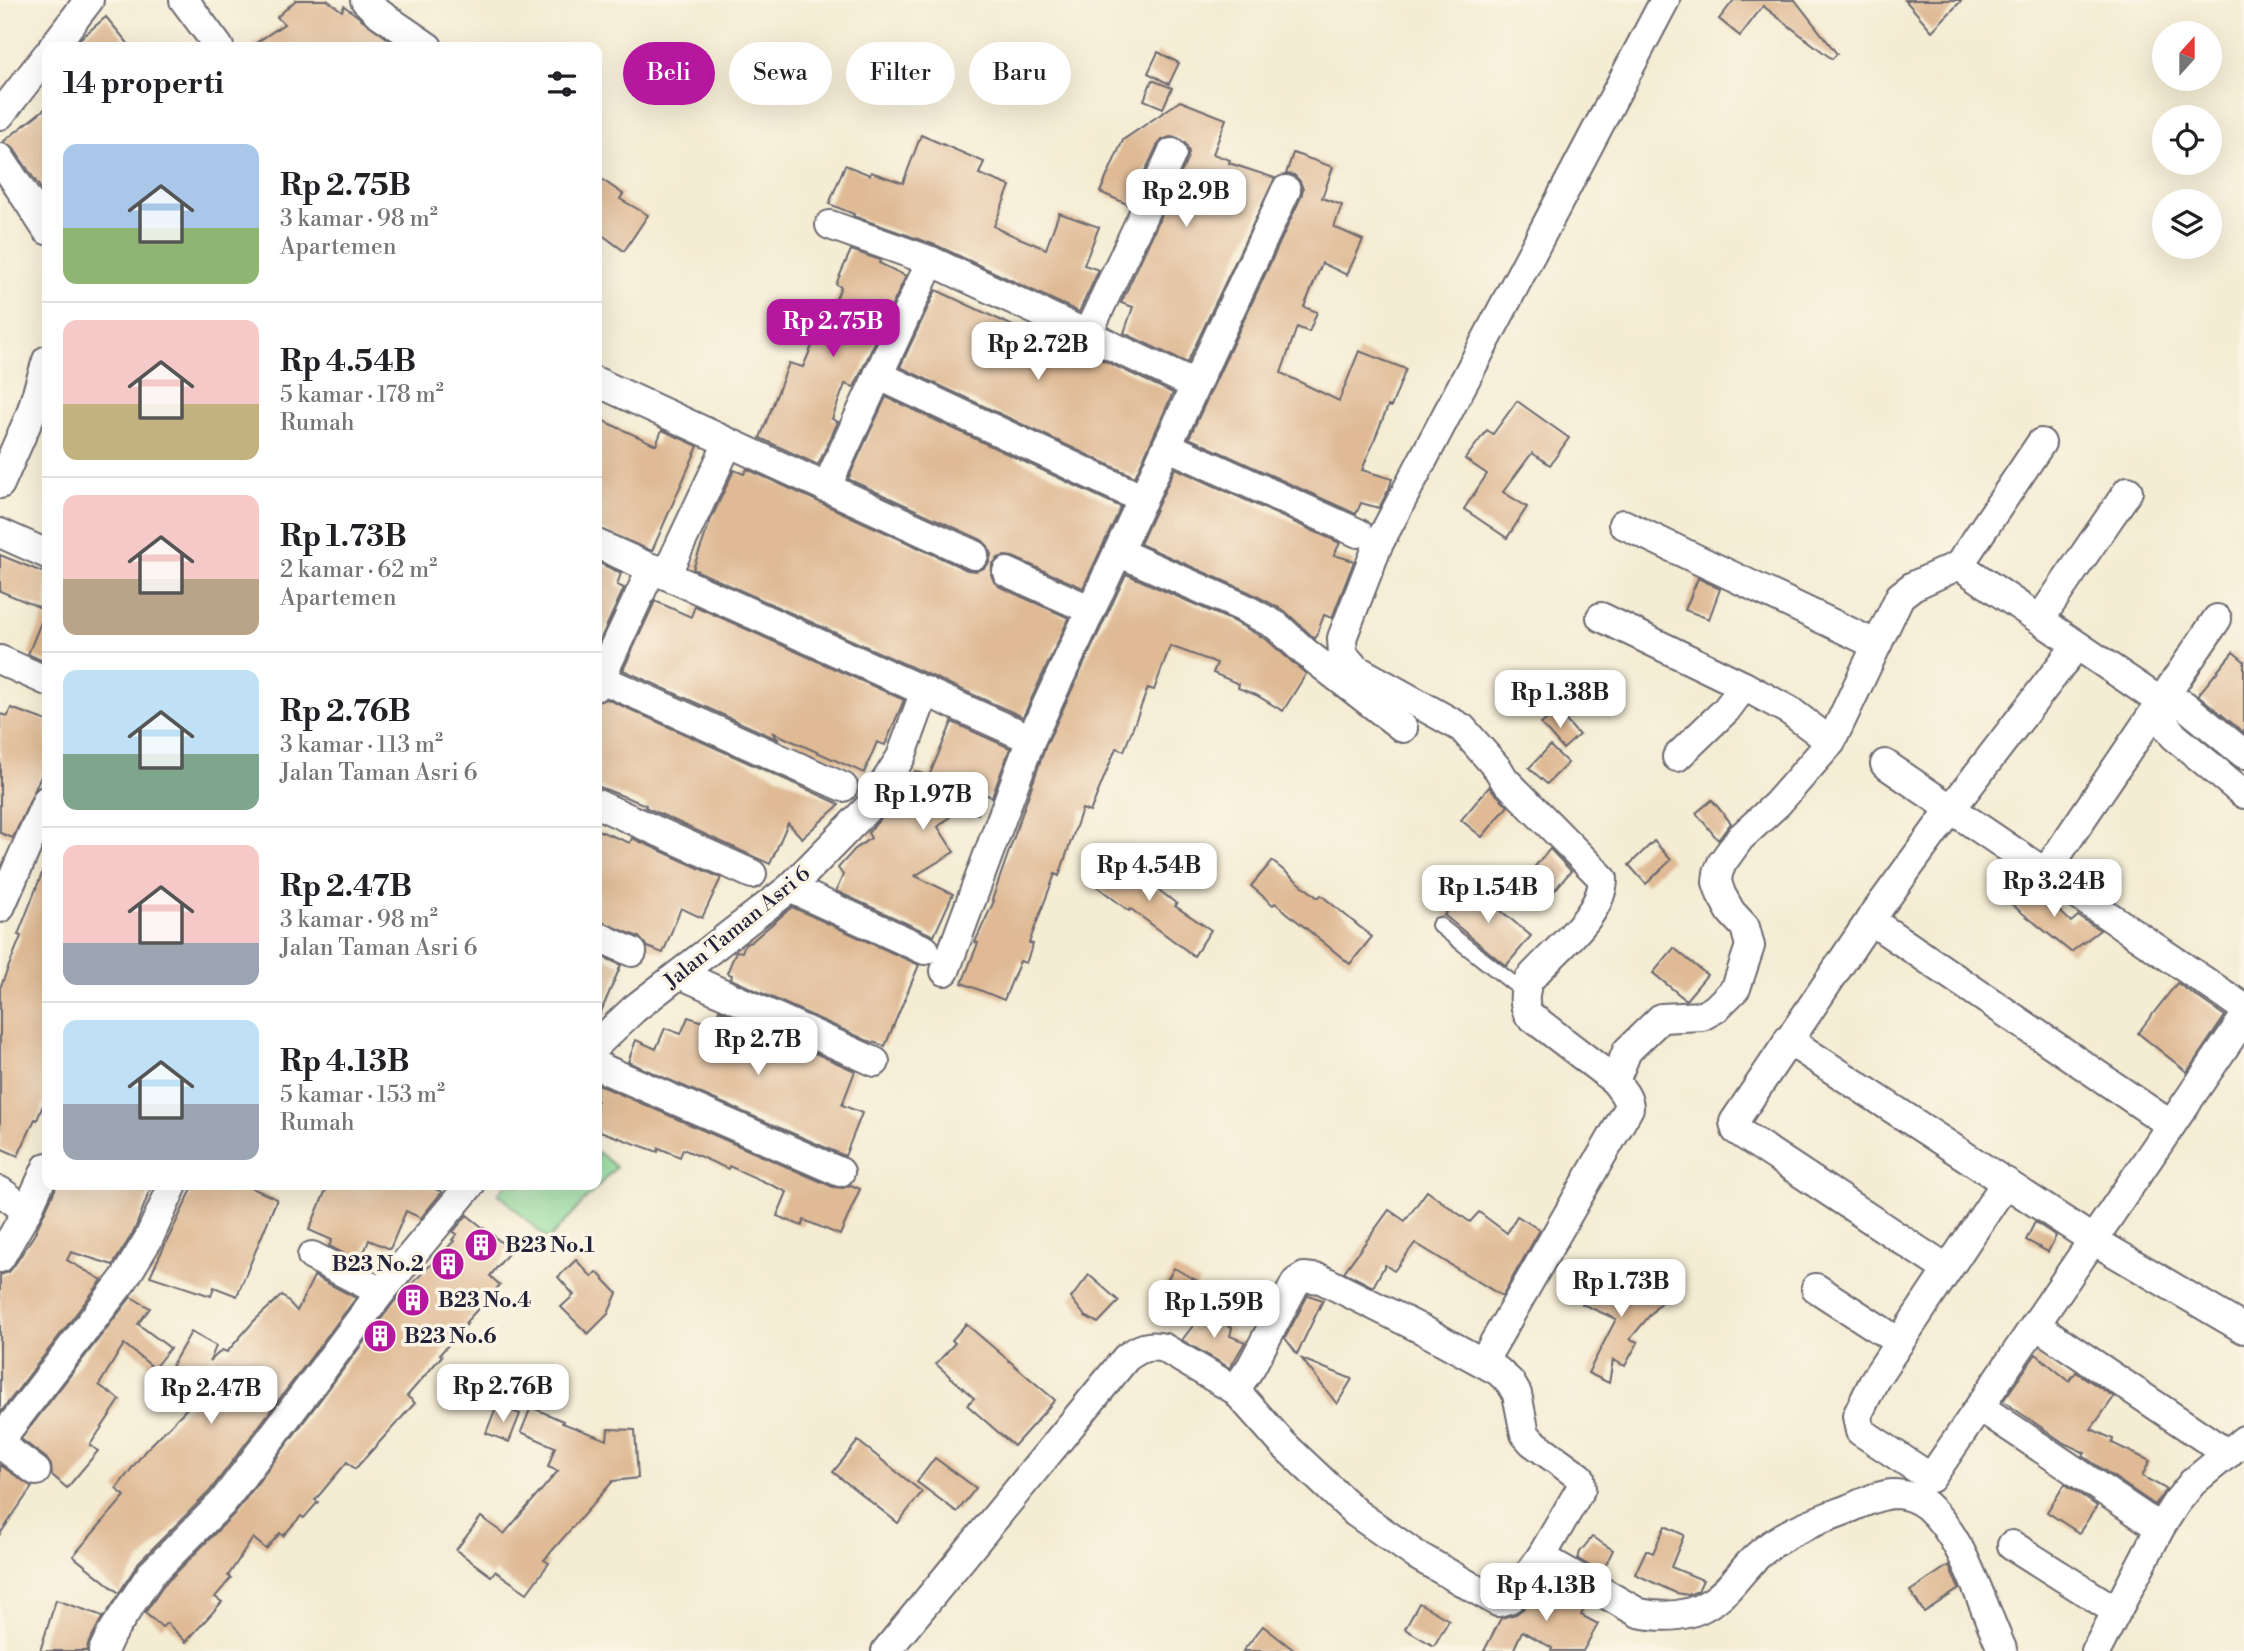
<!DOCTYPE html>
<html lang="id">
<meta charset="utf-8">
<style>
:root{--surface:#fff;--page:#f2f2f2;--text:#202124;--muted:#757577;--line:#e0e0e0;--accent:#b5179e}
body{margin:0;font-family:"Libre Bodoni",serif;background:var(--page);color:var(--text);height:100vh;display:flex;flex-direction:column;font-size:26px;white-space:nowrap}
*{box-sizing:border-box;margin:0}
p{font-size:23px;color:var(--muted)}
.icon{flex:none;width:38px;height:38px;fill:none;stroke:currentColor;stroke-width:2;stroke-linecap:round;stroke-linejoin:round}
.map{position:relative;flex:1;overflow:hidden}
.side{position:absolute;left:42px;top:42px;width:560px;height:1148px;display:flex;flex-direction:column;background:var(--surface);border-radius:14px;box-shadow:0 7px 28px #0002}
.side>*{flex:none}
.top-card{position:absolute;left:623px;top:42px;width:665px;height:63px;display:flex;gap:14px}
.needle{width:46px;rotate:21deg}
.buttons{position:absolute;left:2152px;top:21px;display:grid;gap:14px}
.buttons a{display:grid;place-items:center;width:70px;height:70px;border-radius:50%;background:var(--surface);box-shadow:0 7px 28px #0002;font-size:35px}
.price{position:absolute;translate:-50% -60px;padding:0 16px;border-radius:14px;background:#fff;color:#222;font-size:23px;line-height:46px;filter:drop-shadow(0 2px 4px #0008)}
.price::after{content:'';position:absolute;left:50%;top:42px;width:21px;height:16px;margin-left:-10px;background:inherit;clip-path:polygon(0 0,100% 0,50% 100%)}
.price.on{background:var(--accent);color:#fff}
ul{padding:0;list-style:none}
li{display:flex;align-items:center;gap:21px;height:175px;padding:0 21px}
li+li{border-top:2px solid var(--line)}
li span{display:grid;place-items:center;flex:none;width:196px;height:140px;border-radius:14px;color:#555}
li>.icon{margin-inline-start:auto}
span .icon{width:84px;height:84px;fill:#fffc;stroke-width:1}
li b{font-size:30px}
h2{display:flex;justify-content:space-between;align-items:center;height:84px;padding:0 21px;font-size:30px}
.pill{padding:0 24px;border-radius:32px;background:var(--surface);box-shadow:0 7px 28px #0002;font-size:24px;line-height:63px}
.pill.on{background:var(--accent);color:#fff}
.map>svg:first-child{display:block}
.green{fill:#8adb9b;stroke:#567e6b;stroke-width:2}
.building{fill:#dfba95}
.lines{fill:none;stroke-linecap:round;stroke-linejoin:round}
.lane-casing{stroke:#6c6970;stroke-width:18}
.street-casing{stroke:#6c6970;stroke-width:32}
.lane{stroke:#fff;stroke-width:14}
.street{stroke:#fff;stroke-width:28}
.labels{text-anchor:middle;stroke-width:7;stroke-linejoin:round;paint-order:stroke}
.street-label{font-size:21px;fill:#22223b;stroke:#fcf5e5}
.poi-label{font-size:21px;font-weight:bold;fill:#22223b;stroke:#fcf5e5;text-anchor:start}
</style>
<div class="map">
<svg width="2244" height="1651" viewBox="0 0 2244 1651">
<rect width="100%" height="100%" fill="#fcf5e5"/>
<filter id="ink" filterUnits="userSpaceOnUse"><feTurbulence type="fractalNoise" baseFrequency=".0143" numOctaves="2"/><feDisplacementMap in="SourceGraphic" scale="14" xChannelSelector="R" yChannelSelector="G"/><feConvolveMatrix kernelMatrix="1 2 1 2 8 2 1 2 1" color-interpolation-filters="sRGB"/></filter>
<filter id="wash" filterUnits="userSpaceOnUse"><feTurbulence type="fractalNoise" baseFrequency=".00686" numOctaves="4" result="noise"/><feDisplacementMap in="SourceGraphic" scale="28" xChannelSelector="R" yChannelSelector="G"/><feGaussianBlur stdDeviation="1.57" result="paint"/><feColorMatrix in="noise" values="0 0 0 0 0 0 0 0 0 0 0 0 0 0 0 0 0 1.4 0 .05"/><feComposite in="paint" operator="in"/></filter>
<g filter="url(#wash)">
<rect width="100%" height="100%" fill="#f4ecd3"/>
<!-- green -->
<path class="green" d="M597,1151L616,1167L548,1240L498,1193L506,1185H597Z"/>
<g id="blocks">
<!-- building -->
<g class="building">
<path d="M296,0H327L342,11L344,6L399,47H250L284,24L277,17Z"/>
<path d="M1734,0H1795L1837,54L1832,59L1763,6L1740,36L1719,19Z"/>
<path d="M1905,0H1962L1932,31Z"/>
<path d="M106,17L131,47H74L81,38Z"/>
<path d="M1158,52L1179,63L1169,84L1148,73Z"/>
<path d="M1152,80L1172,88L1163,108L1144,100Z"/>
<path d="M1180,101L1226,119L1213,154L1230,160L1229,163L1275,178L1187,363L1124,333L1133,307L1121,303L1187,160L1189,152L1186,144L1178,138L1170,137L1162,140L1157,146L1129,205L1100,192L1123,140Z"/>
<path d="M47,107V198L14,149L3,142Z"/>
<path d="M921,135L984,162L979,174L1010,186L994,226L1000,230L1046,249L1059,213L1099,227L1084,265L1099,270L1079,312L938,246L853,216L854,214L829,204L845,165L870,175L871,172L903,183Z"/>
<path d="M1293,153L1333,167L1322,198L1342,205L1334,227L1363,240L1347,275L1322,263L1304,307L1317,312L1309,332L1297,327L1281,373L1339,401L1359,351L1406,369L1391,407L1388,406L1362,470L1392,479L1389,489L1379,508L1361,503L1356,514L1189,438L1301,197L1303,189L1300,181L1294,175L1286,174Z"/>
<path d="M597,176L623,194L620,199L648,215L624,251L597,231Z"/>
<path d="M851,250L880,260L879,263L906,276L854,387L845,384L832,419L838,422L818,465L760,438L789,363L803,367L814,341L818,342L841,287L836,284Z"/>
<path d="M936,290L1028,333L1030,326L1173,393L1135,477L900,367Z"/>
<path d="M886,397L1121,507L1083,588L1013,557L1005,556L998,558L992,565L991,574L994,582L1000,587L1069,618L1023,717L693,569L711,519L734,470L744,474L747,469L967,570L976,571L984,568L989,563L991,554L988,546L982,540L848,479Z"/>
<path d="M1517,401L1569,438L1550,465L1532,453L1503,492L1527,507L1507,538L1464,509L1487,474L1465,459L1487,430L1493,434Z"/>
<path d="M597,418L656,445L662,430L698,446L652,551L597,528Z"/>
<path d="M1175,468L1340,543L1334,555L1354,561L1332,618L1324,615L1315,639L1285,611L1249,592L1140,544Z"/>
<path d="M0,555L47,574V663L28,654L46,610L0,591Z"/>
<path d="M597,562L621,573L617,585L624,588L597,647Z"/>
<path d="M1126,574L1235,622L1267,640L1306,674L1283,711L1256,695L1238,688L1239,684L1213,673L1217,663L1170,646L1154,690L1148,688L1124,751L1116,748L1090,812L1082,809L1059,876L1055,874L1029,943L1033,944L1026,963L1020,961L1004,1000L962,983L978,943L975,942L994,901L992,900L1046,745Z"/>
<path d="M1698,578L1720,589L1709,619L1685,610Z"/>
<path d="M655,601L691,617L695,606L904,700L885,745L877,742L864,773L772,732L779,740L623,670Z"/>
<path d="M2233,652L2244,661V733L2198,695Z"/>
<path d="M607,699L835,802L839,805L802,838L788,823L770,864L645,807L646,805L597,786V702Z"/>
<path d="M11,708L47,721V763L13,838L0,833V714L8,716Z"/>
<path d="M1557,711L1579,735L1563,749L1541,724Z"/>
<path d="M952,722L1010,748L992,797L985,794L978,814L960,808L938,827L954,852L915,876L953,894L934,936L836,891L843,875L838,868L855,849L871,838L868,833L886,812L911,794L907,792L915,771L929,776Z"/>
<path d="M1550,746L1568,763L1547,784L1529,768Z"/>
<path d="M1489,787L1508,806L1482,837L1461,820Z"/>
<path d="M1712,800L1731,823L1718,840L1696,813Z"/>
<path d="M597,830L630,843L632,838L721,878L702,918L681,908L663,953L647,947L639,937L597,920Z"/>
<path d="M1654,841L1671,860L1646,884L1629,865Z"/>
<path d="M1550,849L1571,871L1548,898L1525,878Z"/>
<path d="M1113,852L1152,882L1151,884L1177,904L1175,906L1211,930L1194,956L1131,909L1129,911L1090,881Z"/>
<path d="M1272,861L1318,898L1321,895L1372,937L1350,964L1275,903L1273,905L1251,886Z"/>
<path d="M46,863L47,1095L37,1120L35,1119L18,1156L0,1148V988L21,936L18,935Z"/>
<path d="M2031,883L2071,922L2078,916L2100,930L2071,952L2011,904Z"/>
<path d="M1470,885L1531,936L1506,966L1444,915Z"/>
<path d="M792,907L919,965L885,1046L866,1040L731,979L732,975L727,973L736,951L742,952L745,944L751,942Z"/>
<path d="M1674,948L1707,975L1686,1000L1653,973Z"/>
<path d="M597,954L621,965L597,1021Z"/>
<path d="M2177,983L2225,1016L2187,1072L2138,1033Z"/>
<path d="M719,1010L855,1071L842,1105L862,1113L845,1156L628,1062L636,1040L656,1049L665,1028L681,1034L688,1017L713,1025Z"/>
<path d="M597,1084L833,1187L843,1188L851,1185L860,1189L840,1235L804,1220L802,1226L777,1216L787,1192L729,1166L728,1169L683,1149L680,1157L659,1148L658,1152L597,1130Z"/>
<path d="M57,1185H152L134,1231L113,1265L71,1252L67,1260L102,1280L0,1413V1275L9,1272L14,1266L34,1235Z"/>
<path d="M194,1185H245L277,1199L237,1296L214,1287L211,1296L150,1276Z"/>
<path d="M328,1185H426L442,1192L421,1218L406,1211L390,1249L369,1240L360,1262L329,1246L332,1240L309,1230Z"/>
<path d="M1427,1191L1470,1222L1479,1212L1507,1233L1517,1216L1540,1230L1502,1296L1415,1243L1394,1271L1385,1265L1373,1287L1344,1272L1389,1210L1405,1221Z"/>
<path d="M467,1215L511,1250L490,1276L500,1285L465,1323L467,1324L440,1354L442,1356L407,1396L415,1403L355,1469L347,1462L315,1500L318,1502L304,1518L301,1516L283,1536L280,1533L266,1549L253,1538L228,1576L231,1578L215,1597L222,1602L186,1642L167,1623L162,1627L145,1613L164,1585L235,1513L394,1302L454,1241L452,1240L457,1234L453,1232Z"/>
<path d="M2035,1222L2056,1236L2048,1252L2026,1240Z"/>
<path d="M576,1260L592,1277L597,1272L617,1293L608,1314L588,1334L561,1307L574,1295L558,1277Z"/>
<path d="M1174,1268L1199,1282L1183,1310L1158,1296Z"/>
<path d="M1596,1274L1637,1294L1652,1275L1670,1291L1630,1339L1638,1342L1625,1366L1613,1360L1609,1383L1588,1373L1616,1319L1582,1304Z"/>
<path d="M1089,1275L1119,1301L1098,1323L1085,1316L1071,1298Z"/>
<path d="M314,1276L356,1298L209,1492L139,1562L119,1593L73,1556L125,1496L116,1489L145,1451L207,1388L171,1367L191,1332L216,1346L210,1361L222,1350L227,1352L254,1321L282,1295L297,1311Z"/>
<path d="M1308,1295L1323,1300L1297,1354L1285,1338Z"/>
<path d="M131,1297L150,1308L138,1324L170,1348L154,1368L124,1344L99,1385L120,1400L90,1445L98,1451L67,1488L52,1475L51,1465L46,1458L21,1439Z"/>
<path d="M1203,1313L1232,1328L1230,1336L1245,1342L1230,1368L1182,1340Z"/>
<path d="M966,1324L1055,1400L1014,1446L967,1405L974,1398L936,1364L955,1343L952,1340Z"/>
<path d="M2036,1354L2069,1381L2076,1372L2114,1397L2091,1429L2113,1439L2112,1443L2150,1461L2142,1476L2166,1489L2155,1505L2083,1456L2085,1453L2064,1443L2003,1401Z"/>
<path d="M1302,1359L1352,1379L1337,1404Z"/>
<path d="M497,1405L520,1414L509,1442L486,1433Z"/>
<path d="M531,1407L563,1421L562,1423L607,1440L608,1429L635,1430L638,1478L613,1481L544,1560L549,1563L527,1593L495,1571L491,1576L456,1550L481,1517L504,1534L558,1471L548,1467L555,1447L521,1432Z"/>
<path d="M858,1441L922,1492L898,1523L833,1472Z"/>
<path d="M935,1458L976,1488L957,1512L917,1482Z"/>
<path d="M0,1465L32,1487L0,1534Z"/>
<path d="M2065,1484L2097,1506L2079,1533L2047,1512Z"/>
<path d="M1665,1526L1684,1535L1671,1567L1703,1580L1698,1591L1688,1595L1676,1593L1635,1574L1646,1550L1653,1553Z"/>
<path d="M1592,1537L1613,1550L1602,1573L1578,1559L1580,1552Z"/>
<path d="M1949,1565L1959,1589L1924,1612L1910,1591Z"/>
<path d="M1543,1582L1566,1599L1568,1592L1587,1603L1581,1615L1598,1624L1583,1651H1551L1552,1648L1522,1631L1513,1651H1484L1501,1618L1516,1614L1524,1608Z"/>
<path d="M56,1600L103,1616L88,1644L87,1651H40Z"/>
<path d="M1419,1603L1449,1620L1434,1646L1405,1629Z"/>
<path d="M1263,1626L1295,1651H1243Z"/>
</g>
</g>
</g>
<g filter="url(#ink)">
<use href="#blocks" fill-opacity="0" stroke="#6c6970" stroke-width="2"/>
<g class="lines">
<defs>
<path id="lane" d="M1439,925L1524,992"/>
<g id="street">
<path d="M184,0L219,47"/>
<path d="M365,0L377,12L428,47"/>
<path d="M53,47L89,0"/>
<path d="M0,115L47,55"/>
<path d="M0,158L47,230"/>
<path d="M830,225L931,261L1195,385"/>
<path d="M1088,333L1172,153"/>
<path d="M878,375L1143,499"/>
<path d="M597,382L974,555"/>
<path d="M1167,446L1358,533"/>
<path d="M0,484L30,416L47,360"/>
<path d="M826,488L931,261"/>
<path d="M1623,524L1877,645"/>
<path d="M0,533L47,554"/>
<path d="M597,544L1031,739"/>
<path d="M1118,552L1242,607L1277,626L1305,652L1403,728"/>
<path d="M1959,565L2161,702L2184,705L2244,754"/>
<path d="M1007,572L1091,610"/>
<path d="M666,575L728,443"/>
<path d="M1601,617L1744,686L1790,711L1831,742"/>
<path d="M2040,619L2128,491"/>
<path d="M0,660L47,681"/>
<path d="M597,677L843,787"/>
<path d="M597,686L652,568"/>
<path d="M2161,702L2164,723L2174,736L2244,794"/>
<path d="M1677,757L1726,710L1744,686"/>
<path d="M1885,764L2244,1008"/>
<path d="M597,804L752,874"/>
<path d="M2045,873L2217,619"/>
<path d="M790,888L925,950"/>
<path d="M0,908L47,800"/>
<path d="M1870,920L2171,1125"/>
<path d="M597,936L632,952"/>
<path d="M945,971L1031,739L1286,190"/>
<path d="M680,974L875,1062"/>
<path d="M1788,1040L2093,1240L2244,1329"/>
<path d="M597,1044L634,1009L790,888L869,807L901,757L925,691"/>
<path d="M597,1066L840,1172"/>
<path d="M1615,1081L1627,1051L1661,1018L1702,1016L1715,1009L1736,988L1750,946L1745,927L1731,912L1721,894L1717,882L1718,873L1722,863L1740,838L1777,804L1831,742L1900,596L1913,586L1959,565L2041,443"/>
<path d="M2006,1182L1875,1379L1857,1416L1860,1431L1931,1478L2244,1018"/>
<path d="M0,1191L27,1211"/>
<path d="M312,1256L381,1292"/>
<path d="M0,1258L27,1211L47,1167"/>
<path d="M1946,1269L1736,1130L1734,1122L1870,920L1951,809L2076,646"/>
<path d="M1816,1288L1899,1342"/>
<path d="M2036,1325L2228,1454"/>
<path d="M1483,1362L1629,1108C1629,1097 1621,1090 1615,1081L1528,1014C1523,1001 1524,993 1529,980C1553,951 1602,917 1603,879L1504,779L1498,769L1462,728L1356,669L1343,655L1342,638L1378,545L1665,0"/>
<path d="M1980,1407L2160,1528"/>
<path d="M0,1440L124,1279L149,1238L173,1185"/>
<path d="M0,1444L36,1471"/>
<path d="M2012,1545L2116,1611"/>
<path d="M1541,1557L1639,1613C1663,1618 1689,1617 1710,1603C1729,1592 1739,1573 1755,1558C1781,1533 1814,1522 1848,1509C1862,1503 1878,1495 1893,1494C1906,1494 1917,1498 1927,1506C1965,1539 1982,1607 2003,1651"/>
<path d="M103,1651L111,1634L151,1574L222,1503L381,1292L470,1185"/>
<path d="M886,1651L1126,1358C1139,1348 1149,1344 1164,1348L1235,1390L1251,1367L1296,1282L1304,1277L1321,1279L1423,1330L1498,1371L1510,1382L1517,1394L1525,1434L1532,1442L1580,1477L1581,1488L1541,1557L1511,1598L1498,1602L1416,1555L1356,1513L1283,1444L1235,1390"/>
<path d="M2096,1651L2160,1528L2176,1503L2193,1482L2244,1440"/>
</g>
</defs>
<!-- lane casing -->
<use href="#lane" class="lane-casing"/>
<!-- street casing -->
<use href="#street" class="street-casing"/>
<!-- lane -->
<use href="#lane" class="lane"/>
<!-- street -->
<use href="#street" class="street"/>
</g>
</g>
<!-- icons -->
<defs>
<symbol id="building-disc" viewBox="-11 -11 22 22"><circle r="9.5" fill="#b5179e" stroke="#fcf5e5"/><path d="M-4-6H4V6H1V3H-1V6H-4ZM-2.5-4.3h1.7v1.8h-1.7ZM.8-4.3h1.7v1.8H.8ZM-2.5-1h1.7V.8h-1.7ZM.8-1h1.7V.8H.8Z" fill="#fff"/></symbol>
</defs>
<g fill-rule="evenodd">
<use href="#building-disc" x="462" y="1226" width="38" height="38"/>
<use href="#building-disc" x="429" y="1245" width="38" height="38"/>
<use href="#building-disc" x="394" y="1281" width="38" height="38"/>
<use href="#building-disc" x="361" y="1317" width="38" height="38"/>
</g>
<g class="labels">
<!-- street labels -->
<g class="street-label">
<text transform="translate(737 927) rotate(-39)" y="7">Jalan Taman Asri 6</text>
</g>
<!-- poi labels -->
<g class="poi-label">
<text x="505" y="1252">B23 No.1</text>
<text x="424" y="1271" text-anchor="end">B23 No.2</text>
<text x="438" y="1307">B23 No.4</text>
<text x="404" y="1343">B23 No.6</text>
</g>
</g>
</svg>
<div class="buttons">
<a><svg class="needle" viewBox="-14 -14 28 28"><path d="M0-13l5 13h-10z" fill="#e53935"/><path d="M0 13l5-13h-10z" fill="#757577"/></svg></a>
<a><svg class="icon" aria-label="locate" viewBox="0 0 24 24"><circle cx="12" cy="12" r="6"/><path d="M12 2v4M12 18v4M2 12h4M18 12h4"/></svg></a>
<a><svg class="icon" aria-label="layers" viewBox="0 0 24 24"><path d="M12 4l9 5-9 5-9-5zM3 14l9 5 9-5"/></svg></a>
</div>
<b class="price" style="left:1186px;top:229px">Rp 2.9B</b>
<b class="price on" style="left:833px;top:359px">Rp 2.75B</b>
<b class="price" style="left:1038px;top:382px">Rp 2.72B</b>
<b class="price" style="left:1560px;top:730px">Rp 1.38B</b>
<b class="price" style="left:923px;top:832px">Rp 1.97B</b>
<b class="price" style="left:1149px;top:903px">Rp 4.54B</b>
<b class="price" style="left:2054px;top:919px">Rp 3.24B</b>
<b class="price" style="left:1488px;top:925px">Rp 1.54B</b>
<b class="price" style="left:758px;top:1077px">Rp 2.7B</b>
<b class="price" style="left:1621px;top:1319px">Rp 1.73B</b>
<b class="price" style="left:1214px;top:1340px">Rp 1.59B</b>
<b class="price" style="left:503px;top:1424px">Rp 2.76B</b>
<b class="price" style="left:211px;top:1426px">Rp 2.47B</b>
<b class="price" style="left:1546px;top:1623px">Rp 4.13B</b>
<div class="top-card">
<a class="pill on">Beli</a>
<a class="pill">Sewa</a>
<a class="pill">Filter</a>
<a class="pill">Baru</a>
</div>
<section class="side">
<h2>14 properti<svg class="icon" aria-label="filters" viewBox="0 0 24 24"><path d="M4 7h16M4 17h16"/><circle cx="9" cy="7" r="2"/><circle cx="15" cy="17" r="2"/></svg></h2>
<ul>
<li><span style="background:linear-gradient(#a9c7e8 60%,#8fb573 0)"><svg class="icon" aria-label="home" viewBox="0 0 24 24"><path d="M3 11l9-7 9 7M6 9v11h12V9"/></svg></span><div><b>Rp 2.75B</b><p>3 kamar · 98 m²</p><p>Apartemen</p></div></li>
<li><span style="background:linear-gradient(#f6c9c9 60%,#c2b280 0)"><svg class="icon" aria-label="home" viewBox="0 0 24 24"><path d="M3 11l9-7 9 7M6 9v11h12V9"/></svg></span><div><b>Rp 4.54B</b><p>5 kamar · 178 m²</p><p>Rumah</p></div></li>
<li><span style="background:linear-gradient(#f6c9c9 60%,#b9a48a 0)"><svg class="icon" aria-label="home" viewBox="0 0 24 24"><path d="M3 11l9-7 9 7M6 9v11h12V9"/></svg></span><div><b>Rp 1.73B</b><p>2 kamar · 62 m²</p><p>Apartemen</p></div></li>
<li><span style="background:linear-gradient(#bfe0f5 60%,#7fa58c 0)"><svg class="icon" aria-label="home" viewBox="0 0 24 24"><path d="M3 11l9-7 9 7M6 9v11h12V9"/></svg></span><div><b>Rp 2.76B</b><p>3 kamar · 113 m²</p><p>Jalan Taman Asri 6</p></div></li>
<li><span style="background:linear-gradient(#f6c9c9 70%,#9aa5b1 0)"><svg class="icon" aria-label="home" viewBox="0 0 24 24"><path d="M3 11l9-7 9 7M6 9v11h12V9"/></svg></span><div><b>Rp 2.47B</b><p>3 kamar · 98 m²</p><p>Jalan Taman Asri 6</p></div></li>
<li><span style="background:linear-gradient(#bfe0f5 60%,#9aa5b1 0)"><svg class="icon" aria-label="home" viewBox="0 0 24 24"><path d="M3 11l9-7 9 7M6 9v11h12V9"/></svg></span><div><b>Rp 4.13B</b><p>5 kamar · 153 m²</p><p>Rumah</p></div></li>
</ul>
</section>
</div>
